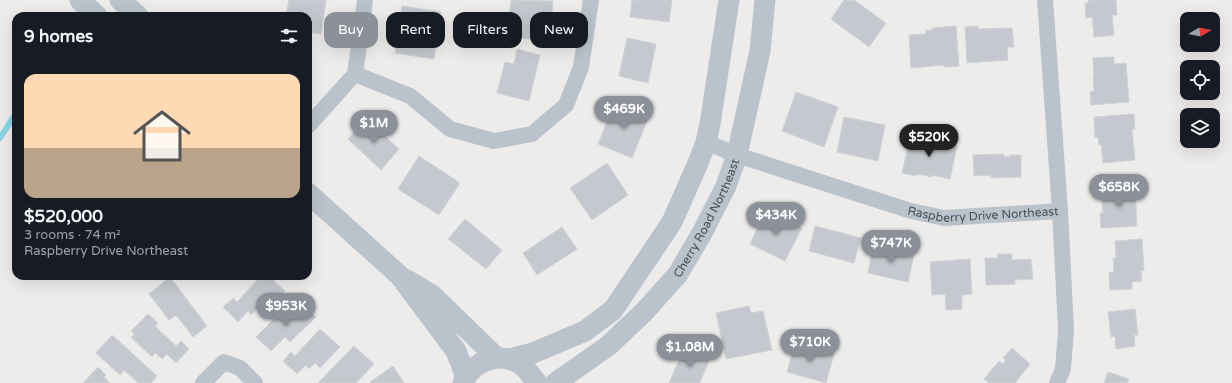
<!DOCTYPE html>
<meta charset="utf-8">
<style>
:root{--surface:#171b24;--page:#242831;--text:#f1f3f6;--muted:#9ea1a6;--line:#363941;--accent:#8c9099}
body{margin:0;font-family:"Varela Round",sans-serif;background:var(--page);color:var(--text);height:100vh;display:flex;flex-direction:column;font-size:15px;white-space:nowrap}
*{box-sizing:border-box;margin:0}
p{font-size:13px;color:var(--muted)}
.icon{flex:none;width:22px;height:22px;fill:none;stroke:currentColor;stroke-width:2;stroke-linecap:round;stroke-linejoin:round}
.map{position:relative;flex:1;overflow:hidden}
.drawer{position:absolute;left:12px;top:12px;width:300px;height:268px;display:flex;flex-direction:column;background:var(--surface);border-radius:12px;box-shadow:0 4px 16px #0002}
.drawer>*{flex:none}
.guide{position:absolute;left:324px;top:12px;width:380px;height:36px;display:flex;gap:8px}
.needle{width:26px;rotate:81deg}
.tools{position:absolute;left:1180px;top:12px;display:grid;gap:8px}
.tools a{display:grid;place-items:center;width:40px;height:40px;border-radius:8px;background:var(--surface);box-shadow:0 4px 16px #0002;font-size:20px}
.price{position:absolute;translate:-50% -34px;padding:0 9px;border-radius:14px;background:var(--accent);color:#fff;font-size:13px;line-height:26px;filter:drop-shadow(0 1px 2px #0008)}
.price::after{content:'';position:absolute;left:50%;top:24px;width:12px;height:9px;margin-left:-6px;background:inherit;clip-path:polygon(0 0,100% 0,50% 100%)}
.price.active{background:#222;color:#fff}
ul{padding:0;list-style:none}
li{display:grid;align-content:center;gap:8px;height:212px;padding:0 12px}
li+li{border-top:1px solid var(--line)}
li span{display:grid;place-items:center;height:124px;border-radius:12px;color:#555}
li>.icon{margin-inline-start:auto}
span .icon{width:72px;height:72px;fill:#fffc;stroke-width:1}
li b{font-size:17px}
h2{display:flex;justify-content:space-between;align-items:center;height:48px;padding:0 12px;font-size:17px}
.tag{padding:0 14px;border-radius:12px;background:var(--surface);box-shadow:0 4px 16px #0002;font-size:14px;line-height:36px}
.tag.active{background:var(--accent);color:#fff}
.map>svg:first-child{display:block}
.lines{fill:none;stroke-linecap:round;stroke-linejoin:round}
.stream{stroke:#88d4e7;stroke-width:6}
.building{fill:#c5c8ce;stroke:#cfd2d7}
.minor{stroke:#bac3cb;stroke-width:16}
.tertiary{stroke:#bac3cb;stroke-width:21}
.labels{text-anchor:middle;stroke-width:3;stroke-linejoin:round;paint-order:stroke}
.street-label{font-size:12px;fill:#454f58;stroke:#fff}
</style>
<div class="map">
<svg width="1232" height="383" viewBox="0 0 1232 383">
<rect width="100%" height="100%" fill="#eeebeb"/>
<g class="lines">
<!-- stream -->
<path class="stream" d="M0,138L16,113"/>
</g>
<!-- building -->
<g class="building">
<path d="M289,0H326L321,34L308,32V16H286Z"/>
<path d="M511,0L553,1L549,41L507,37Z"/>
<path d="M632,0H672L669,22L630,17Z"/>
<path d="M844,0H854L886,23L869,47L831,19Z"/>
<path d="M1088,0H1116L1117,15H1112L1114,35L1094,37L1092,17L1086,18L1085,3H1089Z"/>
<path d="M402,6L441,12L434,59L395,53Z"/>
<path d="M956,26L959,66L944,67V65L911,68L909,35L926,34V30H933L932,28Z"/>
<path d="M978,26V29L1012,28L1014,47H1007L1008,60L967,63L965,27Z"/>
<path d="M627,38L656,44L648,83L619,76Z"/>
<path d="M517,49L540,55L529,101L497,93L505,62L514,64Z"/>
<path d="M1114,57V64L1126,63L1129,102L1091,105L1090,92L1094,91L1093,76H1094L1093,58Z"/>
<path d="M796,92L838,107L824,147L782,131Z"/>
<path d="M615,102L649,116L632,158L598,144Z"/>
<path d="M1134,114L1135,129H1132L1135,160L1103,163L1101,144L1099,145L1098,137L1095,138L1094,117Z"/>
<path d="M844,117L885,125L878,161L837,152Z"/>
<path d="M366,119L399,149L381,170L348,139Z"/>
<path d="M911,133L925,137L924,140L957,146L950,179L932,175V177L917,174L916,176L902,173Z"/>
<path d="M1003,154L1004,157H1010V155H1021V177L991,178V175L974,176L973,155Z"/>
<path d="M419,156L460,183L439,215L398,189Z"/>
<path d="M607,163L628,195L592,220L570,188Z"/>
<path d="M1135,186L1137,226L1101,228L1100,213H1103L1102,199H1104L1103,188Z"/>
<path d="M766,211L802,228L785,261L750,244Z"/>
<path d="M465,219L502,250L486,269L448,239Z"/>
<path d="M815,226L861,238L854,263L809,251Z"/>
<path d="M562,227L577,249L537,275L523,253Z"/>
<path d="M1142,239L1144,270L1141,271L1142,281L1132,282V289L1110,290L1109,273L1114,272L1113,258H1116L1115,241Z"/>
<path d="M873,246L914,255L908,282L868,273Z"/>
<path d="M997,254H1012V260L1031,259L1033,279L1015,280V284L986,285L985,258H998Z"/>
<path d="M970,259L972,294L962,295V309L946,310L945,294L932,295L930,262Z"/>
<path d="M261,276H269L285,291L263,315L257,309L251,315L248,311L238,322L223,307L233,298L237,302Z"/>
<path d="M170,277L207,326L193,337L176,315L169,320L149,294Z"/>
<path d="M294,306L299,311L304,306L316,317L290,342L285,337L271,351L256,337L277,316L281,319Z"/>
<path d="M749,306L751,313L763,311L772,350L726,359L716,313Z"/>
<path d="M1135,309L1138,335H1134L1135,346L1116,349L1115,336L1111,337L1108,312Z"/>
<path d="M148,314L158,323L155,326L176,346L181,341L189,349L176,363L167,354L162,359L155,353L152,357L131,337L135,334L131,331Z"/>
<path d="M320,329L340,347L320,368L315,363L309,369L306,365L297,374L283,361L291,352L295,356Z"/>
<path d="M112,335L157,376L151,383H138L124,370L120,375L96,353Z"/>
<path d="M795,343L834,354L826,383L787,372Z"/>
<path d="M354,346L374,364L356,383H318Z"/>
<path d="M685,347L710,358L700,383H669Z"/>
<path d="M1012,348L1030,364L1015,383H989L984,379L999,361L1003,364L1006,360L1003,358Z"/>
<path d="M393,366L404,383H371L370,382Z"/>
<path d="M98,367L106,375L104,377L110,383H84V382Z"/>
<path d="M1108,372L1129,379L1127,383H1104Z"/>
</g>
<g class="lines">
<!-- minor -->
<g class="minor">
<path d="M1045,0L1060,211L1066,330L1063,369L1057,383"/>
<path d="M355,74L410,96L450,129L494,141L532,134L566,105L581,67L591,0"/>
<path d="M308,126L355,74L365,0"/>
<path id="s1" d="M706,142L737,155L911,211L944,218L1060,211"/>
<path d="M203,383L224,362L240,368L255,383"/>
</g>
<!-- tertiary -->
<g class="tertiary">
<path d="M80,0L97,16"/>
<path d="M120,0L138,16"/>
<path d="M308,193L400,276L456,351L466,377"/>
<path d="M407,280L432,295L497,358"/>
<path d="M509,359L533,353L585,331L613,310L672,222L698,163L706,142L710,124L729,0"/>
<path d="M463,383C472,361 500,351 520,364C527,369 532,376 537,383"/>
<path id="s2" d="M555,383L608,346L644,312L678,274L702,233L726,186L737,155L760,51L765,0"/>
</g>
</g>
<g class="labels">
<!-- street labels -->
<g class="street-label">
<text dy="4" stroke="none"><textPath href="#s1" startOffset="289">Raspberry Drive Northeast</textPath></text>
<text dy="4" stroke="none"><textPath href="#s2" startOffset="228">Cherry Road Northeast</textPath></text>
</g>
</g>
</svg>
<div class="tools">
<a><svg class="needle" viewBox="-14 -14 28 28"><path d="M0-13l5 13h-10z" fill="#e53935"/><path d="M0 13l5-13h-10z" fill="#9ea1a6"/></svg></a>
<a><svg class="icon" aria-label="locate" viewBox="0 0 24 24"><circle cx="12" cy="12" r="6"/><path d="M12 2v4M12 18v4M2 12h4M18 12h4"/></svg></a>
<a><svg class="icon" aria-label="layers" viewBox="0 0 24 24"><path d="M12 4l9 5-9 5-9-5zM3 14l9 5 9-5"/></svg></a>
</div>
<b class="price" style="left:624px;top:130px">$469K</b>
<b class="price" style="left:374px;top:144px">$1M</b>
<b class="price active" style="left:929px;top:158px">$520K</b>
<b class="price" style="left:1119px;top:208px">$658K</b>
<b class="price" style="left:776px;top:236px">$434K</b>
<b class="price" style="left:891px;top:264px">$747K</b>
<b class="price" style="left:286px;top:327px">$953K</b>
<b class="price" style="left:810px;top:363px">$710K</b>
<b class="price" style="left:690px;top:368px">$1.08M</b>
<div class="guide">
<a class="tag active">Buy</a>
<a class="tag">Rent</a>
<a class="tag">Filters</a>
<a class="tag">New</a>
</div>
<section class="drawer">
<h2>9 homes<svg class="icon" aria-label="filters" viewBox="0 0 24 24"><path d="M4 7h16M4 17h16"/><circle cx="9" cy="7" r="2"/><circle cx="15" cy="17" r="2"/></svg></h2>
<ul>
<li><span style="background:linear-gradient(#ffd9b3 60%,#b9a48a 0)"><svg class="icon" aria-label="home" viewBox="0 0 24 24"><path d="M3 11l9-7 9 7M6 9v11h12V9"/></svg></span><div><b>$520,000</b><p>3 rooms · 74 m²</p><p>Raspberry Drive Northeast</p></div></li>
</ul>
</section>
</div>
